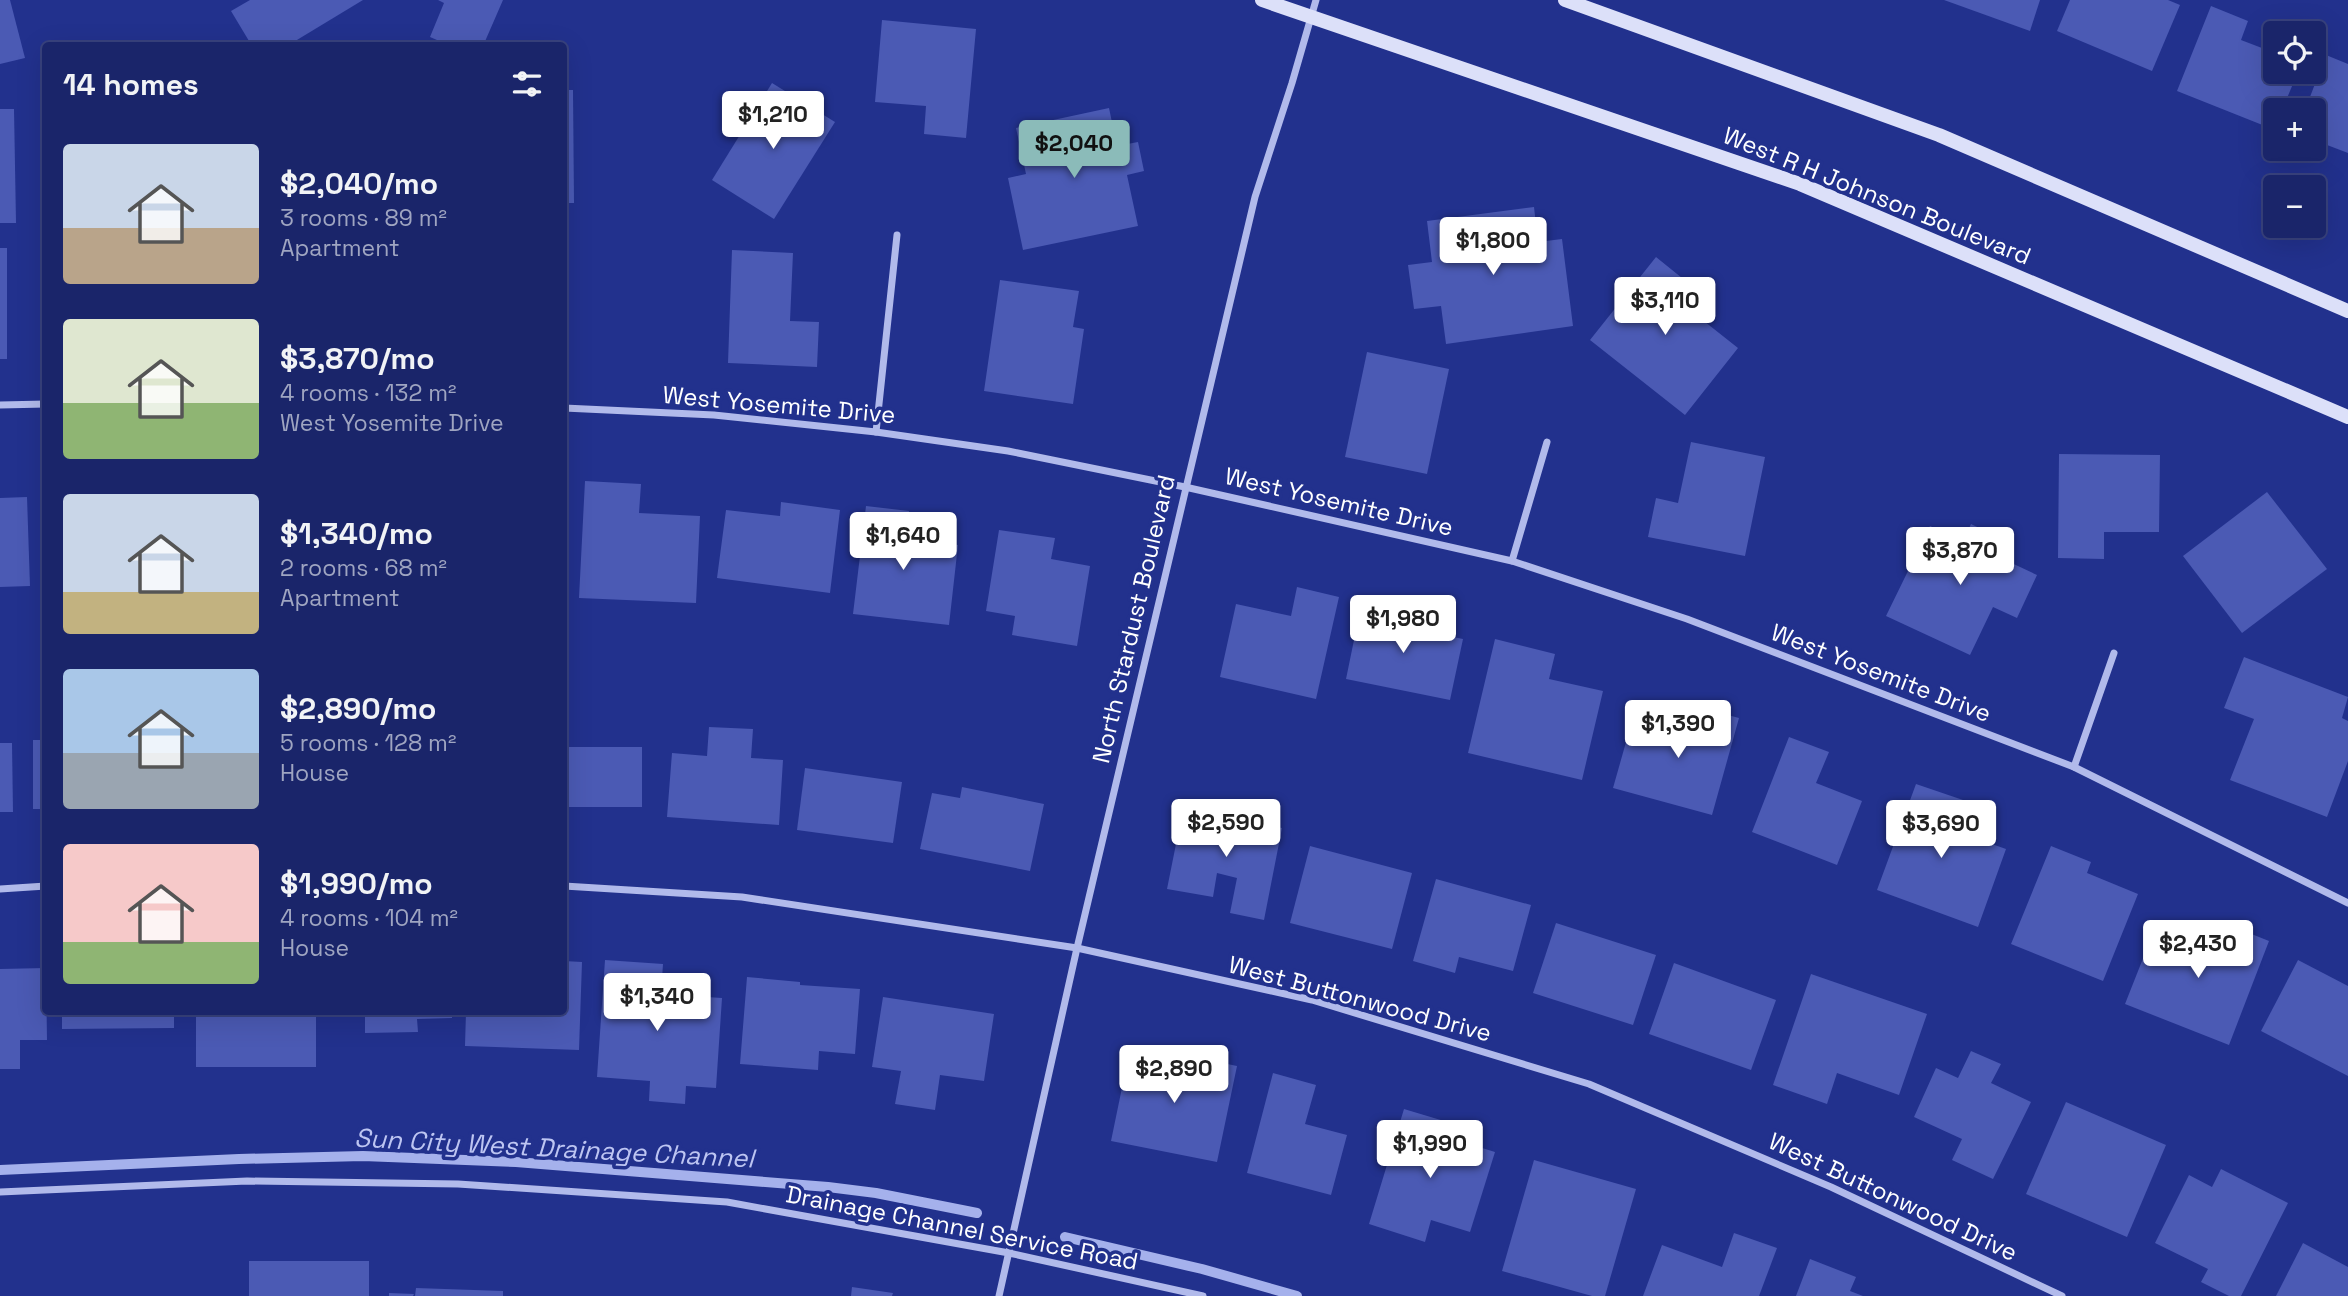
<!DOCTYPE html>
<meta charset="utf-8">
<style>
:root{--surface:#1a256a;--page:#232d70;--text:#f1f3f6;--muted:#9fa5c1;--line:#38427e;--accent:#8bbbb9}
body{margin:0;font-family:"Space Grotesk",sans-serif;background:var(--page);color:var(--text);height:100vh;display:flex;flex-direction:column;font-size:26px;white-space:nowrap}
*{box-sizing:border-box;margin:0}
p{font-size:23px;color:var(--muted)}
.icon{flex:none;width:38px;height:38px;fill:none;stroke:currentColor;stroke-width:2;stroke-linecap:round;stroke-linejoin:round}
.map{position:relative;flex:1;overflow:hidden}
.details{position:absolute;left:42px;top:42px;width:525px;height:973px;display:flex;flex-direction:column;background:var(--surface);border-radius:7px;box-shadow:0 7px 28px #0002,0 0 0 2px var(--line)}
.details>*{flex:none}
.tools{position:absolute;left:2263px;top:21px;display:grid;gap:14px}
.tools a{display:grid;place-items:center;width:63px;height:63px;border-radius:7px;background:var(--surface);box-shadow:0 7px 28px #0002,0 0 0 2px var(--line);font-size:35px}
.price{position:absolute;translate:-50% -60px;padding:0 16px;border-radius:7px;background:#fff;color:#222;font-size:23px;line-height:46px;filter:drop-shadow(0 2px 4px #0008)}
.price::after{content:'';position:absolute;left:50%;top:42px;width:21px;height:16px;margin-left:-10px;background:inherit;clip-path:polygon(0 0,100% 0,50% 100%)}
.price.selected{background:var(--accent);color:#111}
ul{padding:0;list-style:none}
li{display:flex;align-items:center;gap:21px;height:175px;padding:0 21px}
li span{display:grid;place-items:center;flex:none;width:196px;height:140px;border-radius:7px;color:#555}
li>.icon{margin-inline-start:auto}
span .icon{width:84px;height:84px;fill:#fffc;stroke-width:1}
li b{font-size:30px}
h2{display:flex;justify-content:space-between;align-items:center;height:84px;padding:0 21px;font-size:30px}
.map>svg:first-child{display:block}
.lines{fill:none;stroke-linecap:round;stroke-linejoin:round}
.stream{stroke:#a5b1ec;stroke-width:10}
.building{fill:#4b5ab4}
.street{stroke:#b1baeb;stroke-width:7}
.secondary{stroke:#dce0f9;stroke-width:14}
.labels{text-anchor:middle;stroke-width:7;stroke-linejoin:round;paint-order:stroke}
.street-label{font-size:24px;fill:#fff;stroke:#22318d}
.water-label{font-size:26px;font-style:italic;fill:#bdc5f2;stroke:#22318d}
</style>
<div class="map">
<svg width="2348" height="1296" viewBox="0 0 2348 1296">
<rect width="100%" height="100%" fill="#22318d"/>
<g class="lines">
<!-- stream -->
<g class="stream">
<path d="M0,1170L239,1159L363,1156L516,1162L828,1187L876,1193L977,1213"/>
<path d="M1065,1237L1202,1269L1297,1296"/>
</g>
</g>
<!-- building -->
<g class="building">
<path d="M0,0H10L25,58L0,64Z"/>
<path d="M250,0H363L287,46H252L231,11Z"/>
<path d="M438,0H503L483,46H451L430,37L444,3Z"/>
<path d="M1944,0H2040L2030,31Z"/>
<path d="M2070,0H2168L2180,5L2152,71L2057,31Z"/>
<path d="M2211,6L2248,21L2241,40L2275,53V72H2298L2282,110H2275V130L2177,91Z"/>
<path d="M882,20L976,29L966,138L924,134L926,106L875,102Z"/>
<path d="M2326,55L2348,64V153L2314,140V110H2305Z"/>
<path d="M772,83L835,122L774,219L712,180Z"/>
<path d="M564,90H573L574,203H564Z"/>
<path d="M1109,108L1117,146L1138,142L1144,171L1127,175L1138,226L1023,250L1008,178L1026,174L1016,128Z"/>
<path d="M0,109H14L16,223H0Z"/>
<path d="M1534,207L1538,242L1562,239L1573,326L1446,344L1441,306L1414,309L1408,265L1432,262L1427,221Z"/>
<rect x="0" y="248" width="7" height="111"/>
<path d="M732,250L793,253L790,321L819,322L817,367L728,363Z"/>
<path d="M1656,257L1708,299L1695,314L1738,348L1685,415L1590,340Z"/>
<path d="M1000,280L1079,291L1073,327L1084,329L1073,404L984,391Z"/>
<path d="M1367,352L1449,369L1427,474L1345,457Z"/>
<path d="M1691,442L1765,457L1745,556L1648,537L1656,498L1678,503Z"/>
<path d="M2059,454L2160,455L2159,532H2104V559L2058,558Z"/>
<path d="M585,481L641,484L639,513L700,516L696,603L579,598Z"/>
<path d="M2267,492L2327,569L2242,633L2183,556Z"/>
<path d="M27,497L30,586L0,587V498Z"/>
<path d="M781,502L840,510L830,593L717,578L726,510L780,516Z"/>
<path d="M866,506L909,511L906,538L958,545L949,625L853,614Z"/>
<path d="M1971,524L2010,543L2003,559L2037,575L2017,618L1993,607L1970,655L1886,616L1930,526L1963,541Z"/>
<path d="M999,530L1055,538L1051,559L1090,566L1077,646L1012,635L1015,616L986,611Z"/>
<path d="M1297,587L1339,597L1316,699L1220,677L1236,604L1291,616Z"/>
<path d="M1361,606L1412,616L1410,628L1463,639L1450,700L1346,679Z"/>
<path d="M1495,639L1555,654L1549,679L1603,691L1582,780L1468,753Z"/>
<path d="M2244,657L2348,697L2342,718L2348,721V761L2327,817L2230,780L2254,719L2224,708Z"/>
<path d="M1698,707L1739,718L1712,815L1613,788L1634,714L1691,730Z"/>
<path d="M709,727L753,729L751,758L783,760L779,825L667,817L672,753L707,756Z"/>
<path d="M1789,737L1829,752L1816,783L1862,801L1837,865L1752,832Z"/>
<rect x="33" y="740" width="13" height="69"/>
<path d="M0,743H12L13,812H0Z"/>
<rect x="564" y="747" width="78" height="60"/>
<path d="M805,768L902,782L893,843L797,830Z"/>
<path d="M1916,784L1963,800L1952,830L2006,849L1978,927L1877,890Z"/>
<path d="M962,787L1044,804L1030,871L920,849L932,793L960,798Z"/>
<path d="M1183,809L1282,828L1264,920L1230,913L1237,878L1217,873L1213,897L1167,889Z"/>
<path d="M1310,846L1412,873L1392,949L1290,923Z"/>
<path d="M2051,846L2091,862L2087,873L2138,894L2103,981L2011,944Z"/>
<path d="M1436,879L1531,905L1513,971L1459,957L1455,973L1413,961Z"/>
<path d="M1556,923L1656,955L1633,1025L1533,993Z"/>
<path d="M2157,923L2220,948L2229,925L2269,941L2229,1045L2125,1004Z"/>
<path d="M605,960L663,964L661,994L722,998L716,1088L686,1086L685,1104L649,1101L650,1081L597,1077Z"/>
<path d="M2298,960L2348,986V1076L2261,1031Z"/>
<path d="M564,961L582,962L579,1050L465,1046L466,1012H564Z"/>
<path d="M1674,963L1776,1000L1751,1070L1649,1034Z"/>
<path d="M46,968L47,1040H20V1069H0V969Z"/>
<path d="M1811,974L1927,1014L1899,1095L1837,1073L1827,1104L1773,1085Z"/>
<path d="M747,977L800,982V985L860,989L855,1054L819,1051L818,1070L740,1064Z"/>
<path d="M883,997L994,1014L984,1081L940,1075L935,1110L895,1104L901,1071L872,1067Z"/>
<path d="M62,1012H174V1028L62,1029Z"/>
<rect x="196" y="1012" width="120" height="55"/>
<path d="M336,1012H452V1018L417,1019L418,1032L365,1033V1017H336Z"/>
<path d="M1130,1049L1183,1061L1184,1055L1237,1066L1217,1162L1111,1141Z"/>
<path d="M1971,1051L2001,1064L1991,1083L2031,1102L1993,1179L1952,1160L1962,1139L1914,1117L1936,1068L1958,1078Z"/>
<path d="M1273,1073L1316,1085L1305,1124L1347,1135L1331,1195L1247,1173Z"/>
<path d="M2066,1102L2166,1145L2127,1237L2026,1194Z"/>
<path d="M1404,1109L1444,1121L1440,1135L1495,1152L1470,1232L1431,1220L1425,1242L1369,1224Z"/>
<path d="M1534,1160L1636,1189L1605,1296H1592L1502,1271Z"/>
<path d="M2221,1169L2288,1203L2241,1296H2229L2201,1282L2208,1269L2155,1243L2189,1175L2212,1187Z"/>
<path d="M1734,1233L1777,1248L1759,1296H1643L1662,1245L1722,1267Z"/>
<path d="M2303,1243L2348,1267V1296H2276Z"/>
<path d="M1810,1259L1856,1277L1850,1291L1863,1296H1796Z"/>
<rect x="249" y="1261" width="120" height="35"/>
<path d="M852,1287L893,1293L892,1296H851Z"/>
<path d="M416,1288L503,1291V1296H415Z"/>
<path d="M389,1293L414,1294L413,1296H389Z"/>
</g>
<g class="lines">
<!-- street -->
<g class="street">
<path d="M0,405L46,404"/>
<path d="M564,408L714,415L876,432L1008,451L1185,487L1512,561L1687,619L2074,767L2348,903"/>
<path d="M876,432L897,235"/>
<path d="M1512,561L1547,442"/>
<path d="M2074,767L2114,653"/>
<path d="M564,886L742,897L1077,948L1312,1000L1589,1084L1831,1187L2062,1296"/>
<path d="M0,889L46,886"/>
<path d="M0,1192L247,1181L458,1184L727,1202L1009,1253L1203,1296"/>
<path d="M999,1296L1077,948L1255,197L1292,83L1316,0"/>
</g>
<!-- secondary -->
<g class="secondary">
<path d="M1262,0L1800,184L2348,417"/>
<path d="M1565,0L1939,135L2348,311"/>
</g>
</g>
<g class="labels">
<!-- street labels -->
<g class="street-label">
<text transform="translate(1877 196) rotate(22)" y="8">West R H Johnson Boulevard</text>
<text transform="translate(779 405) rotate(5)" y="8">West Yosemite Drive</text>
<text transform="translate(1339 502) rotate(13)" y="8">West Yosemite Drive</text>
<text transform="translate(1134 619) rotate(-77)" y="8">North Stardust Boulevard</text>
<text transform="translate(1881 673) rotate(21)" y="8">West Yosemite Drive</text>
<text transform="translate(1360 999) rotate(15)" y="8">West Buttonwood Drive</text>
<text transform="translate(1893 1197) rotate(25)" y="8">West Buttonwood Drive</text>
<text transform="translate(962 1228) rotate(11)" y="8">Drainage Channel Service Road</text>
</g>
<!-- water labels -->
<g class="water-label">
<text transform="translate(554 1148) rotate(3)" y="9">Sun City West Drainage Channel</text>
</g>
</g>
</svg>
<div class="tools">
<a><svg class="icon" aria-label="locate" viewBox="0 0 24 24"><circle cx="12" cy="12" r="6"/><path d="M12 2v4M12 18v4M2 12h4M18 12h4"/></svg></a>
<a>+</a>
<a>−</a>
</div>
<b class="price" style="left:773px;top:151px">$1,210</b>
<b class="price selected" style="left:1074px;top:180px">$2,040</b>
<b class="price" style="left:1493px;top:277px">$1,800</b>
<b class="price" style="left:1665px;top:337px">$3,110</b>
<b class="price" style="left:903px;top:572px">$1,640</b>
<b class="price" style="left:1960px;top:587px">$3,870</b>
<b class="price" style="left:1403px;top:655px">$1,980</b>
<b class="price" style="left:1678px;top:760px">$1,390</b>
<b class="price" style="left:1226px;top:859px">$2,590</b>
<b class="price" style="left:1941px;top:860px">$3,690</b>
<b class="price" style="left:2198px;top:980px">$2,430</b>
<b class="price" style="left:657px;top:1033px">$1,340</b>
<b class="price" style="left:1174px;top:1105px">$2,890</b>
<b class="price" style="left:1430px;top:1180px">$1,990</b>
<section class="details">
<h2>14 homes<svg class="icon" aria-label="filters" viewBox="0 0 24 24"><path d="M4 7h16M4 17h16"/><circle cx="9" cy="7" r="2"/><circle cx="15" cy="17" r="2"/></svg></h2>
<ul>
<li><span style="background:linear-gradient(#c9d6e8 60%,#b9a48a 0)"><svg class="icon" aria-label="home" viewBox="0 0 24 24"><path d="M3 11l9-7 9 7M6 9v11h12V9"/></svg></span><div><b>$2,040/mo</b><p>3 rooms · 89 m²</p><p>Apartment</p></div></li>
<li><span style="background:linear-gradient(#dfe7d0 60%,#8fb573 0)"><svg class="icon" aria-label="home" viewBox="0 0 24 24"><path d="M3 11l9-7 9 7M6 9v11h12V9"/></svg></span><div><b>$3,870/mo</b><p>4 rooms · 132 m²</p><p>West Yosemite Drive</p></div></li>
<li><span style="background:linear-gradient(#c9d6e8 70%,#c2b280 0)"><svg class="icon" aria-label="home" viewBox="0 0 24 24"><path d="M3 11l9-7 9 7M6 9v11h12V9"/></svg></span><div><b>$1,340/mo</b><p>2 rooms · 68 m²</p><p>Apartment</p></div></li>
<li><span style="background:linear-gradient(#a9c7e8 60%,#9aa5b1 0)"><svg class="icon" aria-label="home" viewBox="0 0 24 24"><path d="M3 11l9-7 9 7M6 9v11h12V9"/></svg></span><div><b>$2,890/mo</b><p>5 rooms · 128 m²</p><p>House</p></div></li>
<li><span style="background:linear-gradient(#f6c9c9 70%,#8fb573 0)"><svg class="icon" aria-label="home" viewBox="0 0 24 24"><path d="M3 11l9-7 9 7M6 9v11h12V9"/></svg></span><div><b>$1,990/mo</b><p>4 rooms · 104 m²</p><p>House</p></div></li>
</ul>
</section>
</div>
